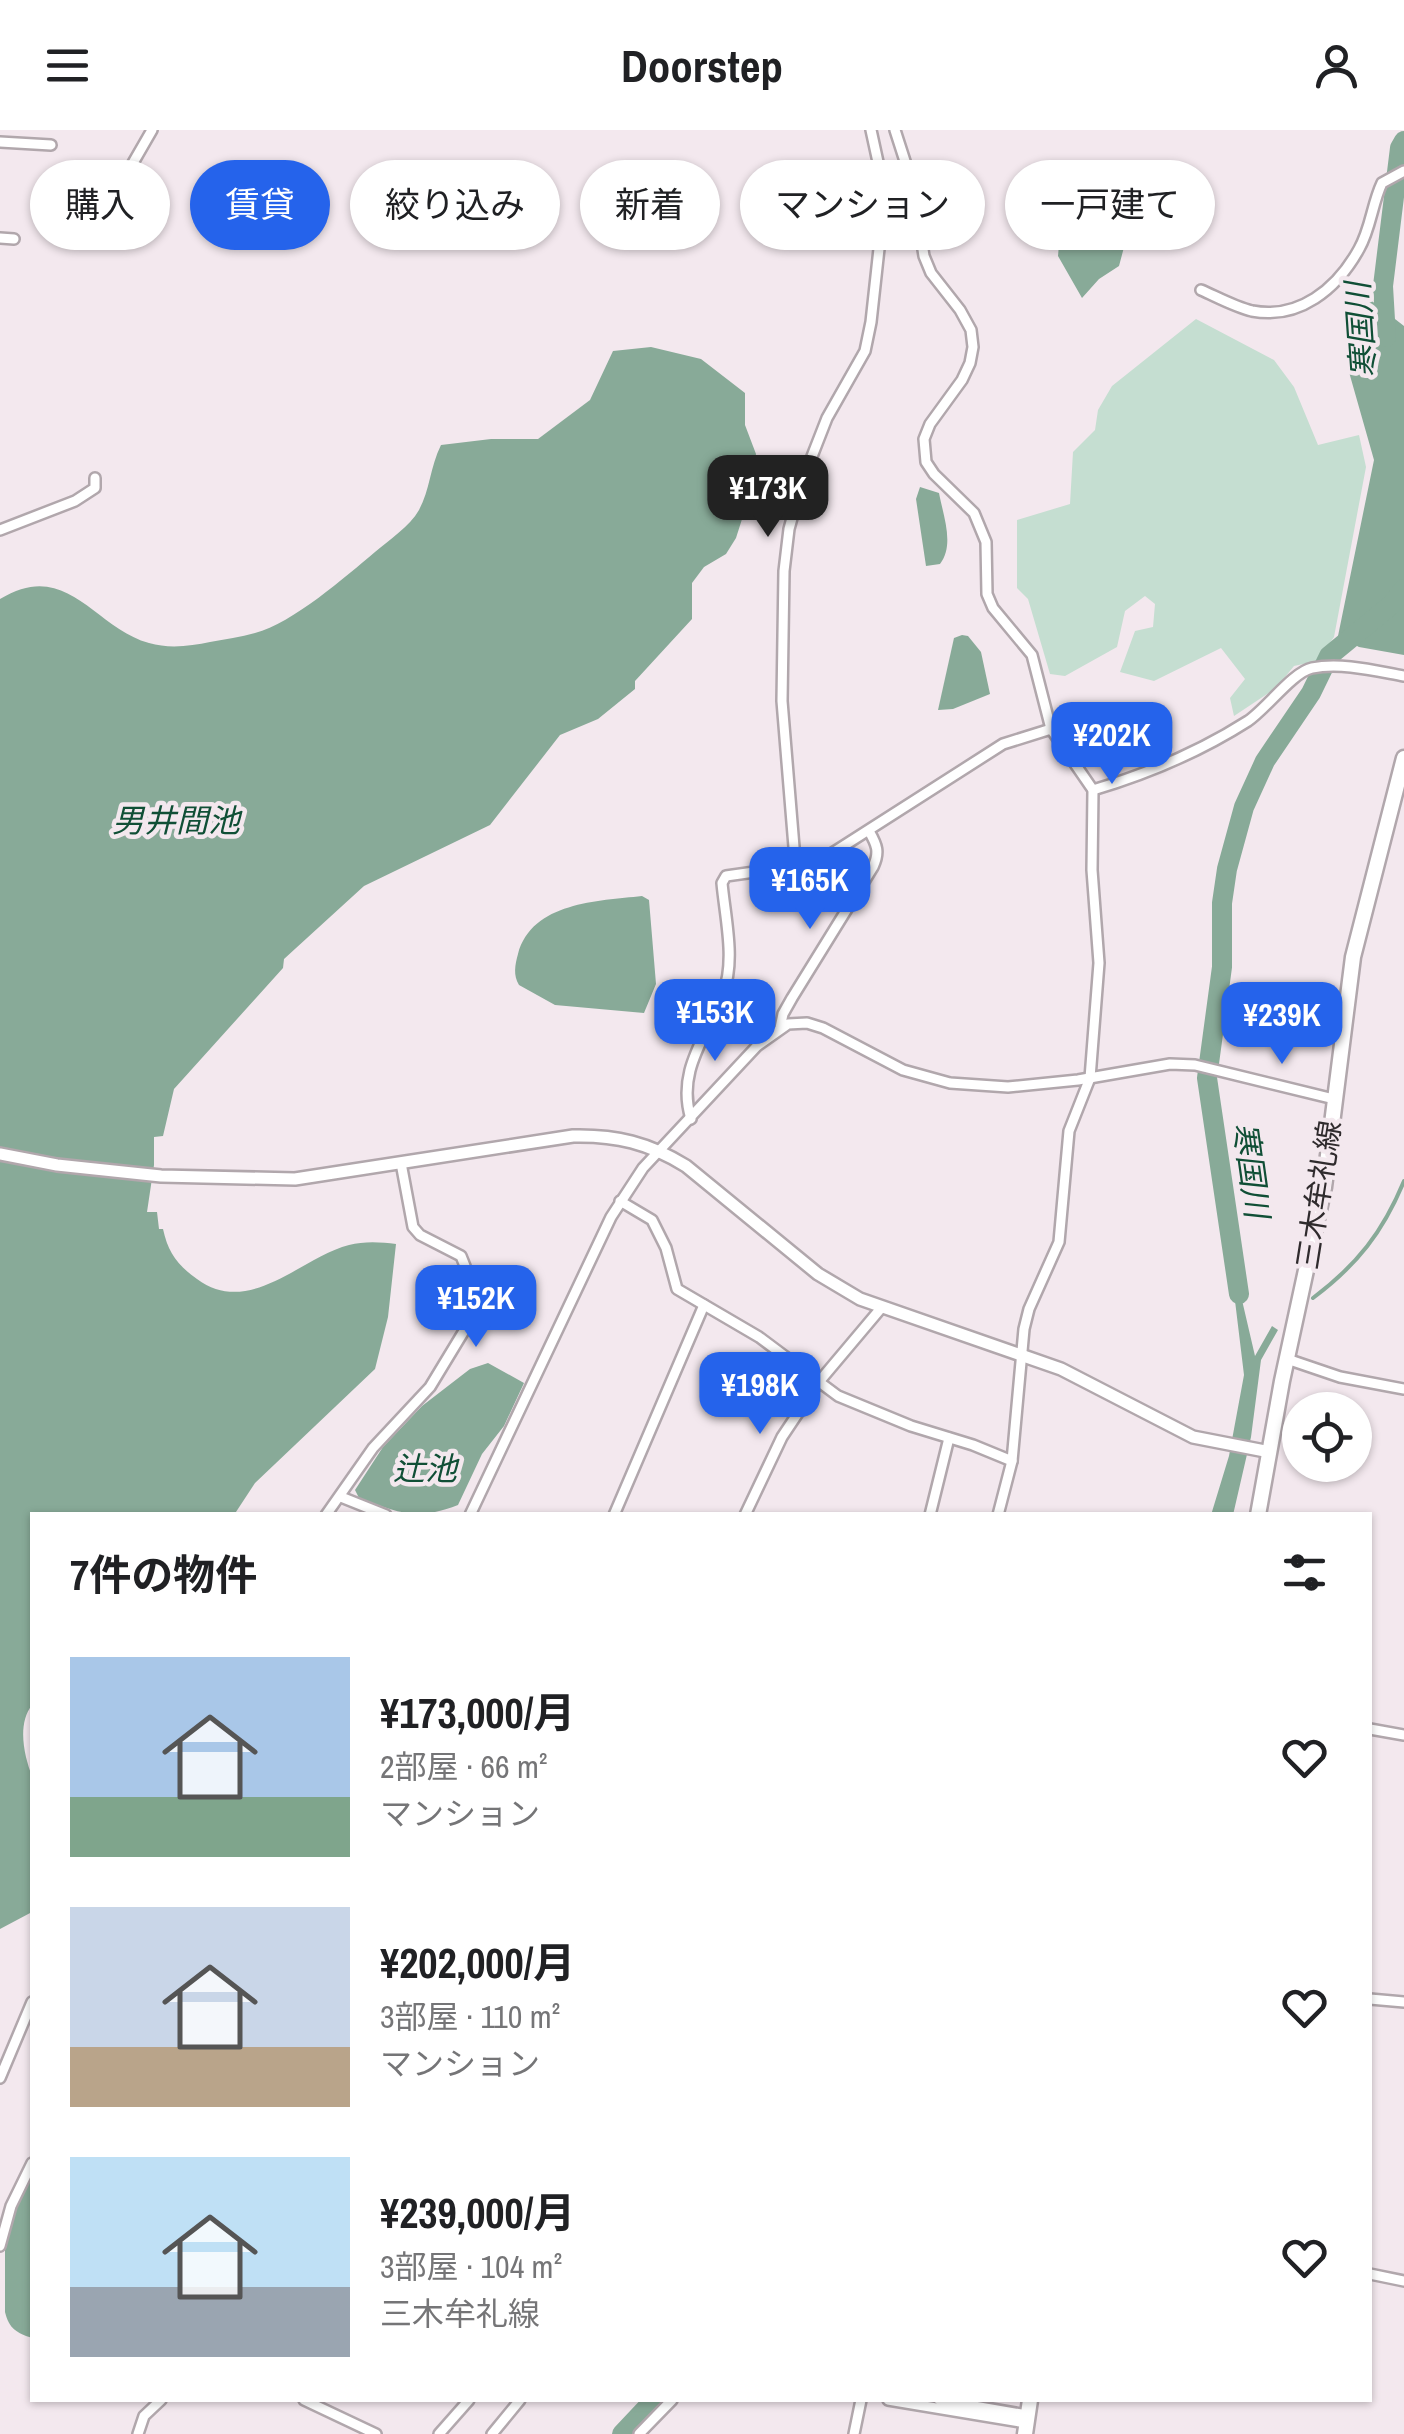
<!DOCTYPE html>
<html lang="ja">
<meta charset="utf-8">
<style>
:root{--surface:#fff;--page:#f6f6f6;--text:#202124;--muted:#757577;--accent:#2563eb}
body{margin:0;font-family:"Archivo Narrow","Noto Sans JP",sans-serif;background:var(--page);color:var(--text);height:100vh;display:flex;flex-direction:column;font-size:38px;white-space:nowrap}
*{box-sizing:border-box;margin:0}
p{font-size:32px;color:var(--muted)}
.icon{flex:none;width:55px;height:55px;fill:none;stroke:currentColor;stroke-width:2;stroke-linecap:round;stroke-linejoin:round}
.map{position:relative;flex:1;overflow:hidden}
.details{position:absolute;left:30px;top:1382px;width:1342px;height:890px;display:flex;flex-direction:column;background:var(--surface);border-radius:0px;box-shadow:0 2px 8px #0004}
.details>*{flex:none}
.banner{position:absolute;left:30px;top:30px;width:1345px;height:90px;display:flex;gap:20px}
.controls{position:absolute;left:1282px;top:1262px;display:grid;gap:20px}
.controls a{display:grid;place-items:center;width:90px;height:90px;border-radius:50%;background:var(--surface);box-shadow:0 2px 8px #0004;font-size:50px}
.price{position:absolute;translate:-50% -85px;padding:0 22px;border-radius:20px;background:var(--accent);color:#fff;font-size:32px;line-height:65px;filter:drop-shadow(0 2px 5px #0008)}
.price::after{content:'';position:absolute;left:50%;top:60px;width:30px;height:22px;margin-left:-15px;background:inherit;clip-path:polygon(0 0,100% 0,50% 100%)}
.price.current{background:#222;color:#fff}
ul{padding:0;list-style:none}
li{display:flex;align-items:center;gap:30px;height:250px;padding:0 40px}
li span{display:grid;place-items:center;flex:none;width:280px;height:200px;border-radius:0px;color:#555}
li>.icon{margin-inline-start:auto}
span .icon{width:120px;height:120px;fill:#fffc;stroke-width:1}
li b{font-size:42px}
h2{display:flex;justify-content:space-between;align-items:center;height:120px;padding:0 40px;font-size:42px}
.pill{padding:0 35px;border-radius:45px;background:var(--surface);box-shadow:0 2px 8px #0004;font-size:35px;line-height:90px}
.pill.current{background:var(--accent);color:#fff}
header{display:flex;justify-content:space-between;align-items:center;height:130px;padding:0 40px;background:var(--surface);font-size:45px;font-weight:700}
.map>svg:first-child{display:block}
.green{fill:#c5ded1}
.water{fill:#88aa98}
.lines{fill:none;stroke-linecap:round;stroke-linejoin:round}
.stream{stroke:#88aa98;stroke-width:4}
.river{stroke:#88aa98;stroke-width:20}
.street-casing{stroke:#b1a7ac;stroke-width:14}
.secondary-casing{stroke:#b1a7ac;stroke-width:16}
.primary-casing{stroke:#b1a7ac;stroke-width:19}
.street{stroke:#fff;stroke-width:9}
.secondary{stroke:#fff;stroke-width:11}
.primary{stroke:#fff;stroke-width:14}
.labels{text-anchor:middle;stroke-width:9;stroke-linejoin:round;paint-order:stroke}
.street-label{font-size:30px;fill:#2f2b2d;stroke:#f3e8ee}
.water-label{font-size:32px;font-style:italic;fill:#104f36;stroke:#f3e8ee}
</style>
<header><svg class="icon" aria-label="menu" viewBox="0 0 24 24"><path d="M4 6h16M4 12h16M4 18h16"/></svg>Doorstep<svg class="icon" aria-label="person" viewBox="0 0 24 24"><circle cx="12" cy="8" r="4"/><path d="M4 21q1-7 8-7t8 7"/></svg></header>
<div class="map">
<svg width="1404" height="2304" viewBox="0 0 1404 2304">
<rect width="100%" height="100%" fill="#f3e8ee"/>
<!-- green -->
<path class="green" d="M1196,189L1274,230L1294,257L1318,315L1359,305L1366,337L1334,507L1317,531L1294,536L1276,558L1234,586L1230,568L1245,549L1221,518L1154,551L1120,542L1135,501L1153,497L1155,474L1145,466L1125,481L1117,517L1065,546L1050,544L1028,469L1017,458V390L1070,374L1073,322L1095,300L1098,280L1112,256Z"/>
<!-- water -->
<g class="water">
<path d="M1105,85L1127,106L1119,136L1099,149L1082,168L1058,126L1059,114Z"/>
<path d="M1364,165L1404,196V525L1359,517L1338,506L1374,330L1347,235L1345,185L1353,170Z"/>
<path d="M651,217L701,229L745,263V295L756,324L750,364L736,408L726,424L704,437L692,453V489L635,551V559L598,589L560,605L490,695L364,756L284,829L283,838L174,959L163,1006L154,1007V1035L147,1082H157L159,1099H163C168,1122 177,1135 197,1149C250,1188 301,1127 349,1115C364,1111 381,1112 396,1114L388,1187L375,1239L255,1353L234,1385H32V1575C17,1594 24,1626 32,1646V1782L0,1799V469C67,428 93,497 149,513C169,519 191,516 210,512C225,509 241,507 255,503C293,493 345,447 375,422C389,410 410,396 419,380C430,360 430,337 441,315L491,309H538L590,270L613,221Z"/>
<path d="M920,357L939,363C943,385 955,415 940,434L926,436L916,369Z"/>
<path d="M962,505L968,506L981,522L990,564L953,579L938,580L954,508Z"/>
<path d="M642,766L649,770L656,854L644,883L555,875L519,855C513,845 515,835 518,824C532,772 598,771 642,766Z"/>
<path d="M1235,1140L1255,1226L1272,1196L1278,1200L1261,1230L1251,1307L1233,1385H1211L1229,1326L1244,1245L1232,1146Z"/>
<path d="M488,1233L524,1253L504,1296L482,1324L458,1375C416,1391 399,1383 359,1368L355,1360L383,1317L422,1276L470,1239Z"/>
<path d="M32,2043V2208C17,2203 9,2199 5,2182V2106L16,2072Z"/>
</g>
<g class="lines">
<!-- stream -->
<path class="stream" d="M1313,1168C1357,1135 1383,1102 1404,1051"/>
<!-- river -->
<g class="river">
<path d="M1386,207L1383,156L1400,18L1404,11"/>
<path d="M1239,1164L1207,948L1222,837V773L1227,739L1244,677L1265,631L1311,563L1329,526L1391,475L1404,459"/>
<path d="M622,2304L654,2270"/>
</g>
<defs>
<g id="street">
<path d="M895,0L913,56L924,126L931,143L960,180L971,200L973,217L970,233L962,250L930,294L924,309L926,332L934,344L974,383L986,412L987,464L993,478L1032,525L1051,599L1093,660L1092,740L1099,833L1090,948L1069,1001L1059,1112L1029,1179L1024,1199L1012,1331L998,1385"/>
<path d="M0,12L51,15"/>
<path d="M118,59L152,0"/>
<path d="M0,108L14,109"/>
<path d="M1201,160C1217,167 1235,177 1252,181C1299,190 1337,159 1359,119C1371,98 1372,74 1382,53L1404,41"/>
<path d="M0,400L75,371L95,358V348"/>
<path d="M1093,660C1147,644 1201,621 1248,591C1267,578 1293,542 1312,538C1341,532 1376,541 1404,546"/>
<path d="M790,737L794,717L782,571L784,441L789,399L802,352L827,288L865,221L871,192L885,64L871,0"/>
<path d="M780,898L783,884L792,868L873,737C880,722 877,715 869,701"/>
<path d="M691,989C676,940 707,907 723,863C736,831 725,787 722,753L726,746L790,737L809,738L1003,614L1051,599"/>
<path d="M620,1071L652,1090L666,1118L677,1159L759,1207L838,1266L911,1296L973,1315L1012,1331"/>
<path d="M1287,1229L1340,1247L1404,1259"/>
<path d="M341,1367L386,1385"/>
<path d="M326,1385L373,1318L430,1257L470,1191L472,1176L465,1136L461,1126L420,1105L413,1097L401,1033"/>
<path d="M470,1385L611,1087L643,1038L757,916L788,894L807,893L823,898L903,940L950,953L1008,957L1078,950L1170,934L1195,935L1334,969"/>
<path d="M614,1385L704,1175"/>
<path d="M745,1385L782,1307L818,1253L882,1177"/>
<path d="M930,1385L949,1308"/>
<path d="M1370,1599L1404,1605"/>
<path d="M1370,1869L1404,1872"/>
<path d="M0,1948L32,1872"/>
<path d="M0,2116L11,2076L32,2033"/>
<path d="M1370,2144L1404,2151"/>
<path d="M304,2270L376,2304"/>
<path d="M888,2270L1026,2293"/>
<path d="M939,2270L1027,2285"/>
<path d="M138,2304L144,2286L161,2270"/>
<path d="M439,2304L469,2270"/>
<path d="M492,2304L520,2270"/>
<path d="M639,2304L672,2270"/>
<path d="M854,2304L861,2270"/>
</g>
<path id="secondary" d="M0,1024L57,1035L161,1046L295,1049L573,1006C616,1005 649,1013 686,1036L818,1144L860,1169L1061,1239L1193,1307L1270,1322"/>
<g id="primary">
<path d="M1258,1385L1282,1251L1324,1057L1353,827L1404,628"/>
<path d="M1025,2304L1030,2270"/>
</g>
</defs>
<!-- street casing -->
<use href="#street" class="street-casing"/>
<!-- secondary casing -->
<use href="#secondary" class="secondary-casing"/>
<!-- primary casing -->
<use href="#primary" class="primary-casing"/>
<!-- street -->
<use href="#street" class="street"/>
<!-- secondary -->
<use href="#secondary" class="secondary"/>
<!-- primary -->
<use href="#primary" class="primary"/>
</g>
<g class="labels">
<!-- street labels -->
<g class="street-label">
<text transform="translate(1319 1065) rotate(-81)" y="10">三木牟礼線</text>
</g>
<!-- water labels -->
<g class="water-label">
<text transform="translate(1361 200) rotate(-94)" y="11">寒国川</text>
<text x="176" y="702">男井間池</text>
<text transform="translate(1251 1040) rotate(82)" y="11">寒国川</text>
<text x="425" y="1350">辻池</text>
</g>
</g>
</svg>
<div class="controls">
<a><svg class="icon" aria-label="locate" viewBox="0 0 24 24"><circle cx="12" cy="12" r="6"/><path d="M12 2v4M12 18v4M2 12h4M18 12h4"/></svg></a>
</div>
<b class="price current" style="left:768px;top:410px">¥173K</b>
<b class="price" style="left:1112px;top:657px">¥202K</b>
<b class="price" style="left:810px;top:802px">¥165K</b>
<b class="price" style="left:715px;top:934px">¥153K</b>
<b class="price" style="left:1282px;top:937px">¥239K</b>
<b class="price" style="left:476px;top:1220px">¥152K</b>
<b class="price" style="left:760px;top:1307px">¥198K</b>
<div class="banner">
<a class="pill">購入</a>
<a class="pill current">賃貸</a>
<a class="pill">絞り込み</a>
<a class="pill">新着</a>
<a class="pill">マンション</a>
<a class="pill">一戸建て</a>
</div>
<section class="details">
<h2>7件の物件<svg class="icon" aria-label="filters" viewBox="0 0 24 24"><path d="M4 7h16M4 17h16"/><circle cx="9" cy="7" r="2"/><circle cx="15" cy="17" r="2"/></svg></h2>
<ul>
<li><span style="background:linear-gradient(#a9c7e8 70%,#7fa58c 0)"><svg class="icon" aria-label="home" viewBox="0 0 24 24"><path d="M3 11l9-7 9 7M6 9v11h12V9"/></svg></span><div><b>¥173,000/月</b><p>2部屋 · 66 m²</p><p>マンション</p></div><svg class="icon" aria-label="heart" viewBox="0 0 24 24"><path d="M12 20l-8-8c-3-5 5-10 8-4 3-6 11-1 8 4z"/></svg></li>
<li><span style="background:linear-gradient(#c9d6e8 70%,#b9a48a 0)"><svg class="icon" aria-label="home" viewBox="0 0 24 24"><path d="M3 11l9-7 9 7M6 9v11h12V9"/></svg></span><div><b>¥202,000/月</b><p>3部屋 · 110 m²</p><p>マンション</p></div><svg class="icon" aria-label="heart" viewBox="0 0 24 24"><path d="M12 20l-8-8c-3-5 5-10 8-4 3-6 11-1 8 4z"/></svg></li>
<li><span style="background:linear-gradient(#bfe0f5 65%,#9aa5b1 0)"><svg class="icon" aria-label="home" viewBox="0 0 24 24"><path d="M3 11l9-7 9 7M6 9v11h12V9"/></svg></span><div><b>¥239,000/月</b><p>3部屋 · 104 m²</p><p>三木牟礼線</p></div><svg class="icon" aria-label="heart" viewBox="0 0 24 24"><path d="M12 20l-8-8c-3-5 5-10 8-4 3-6 11-1 8 4z"/></svg></li>
</ul>
</section>
</div>
